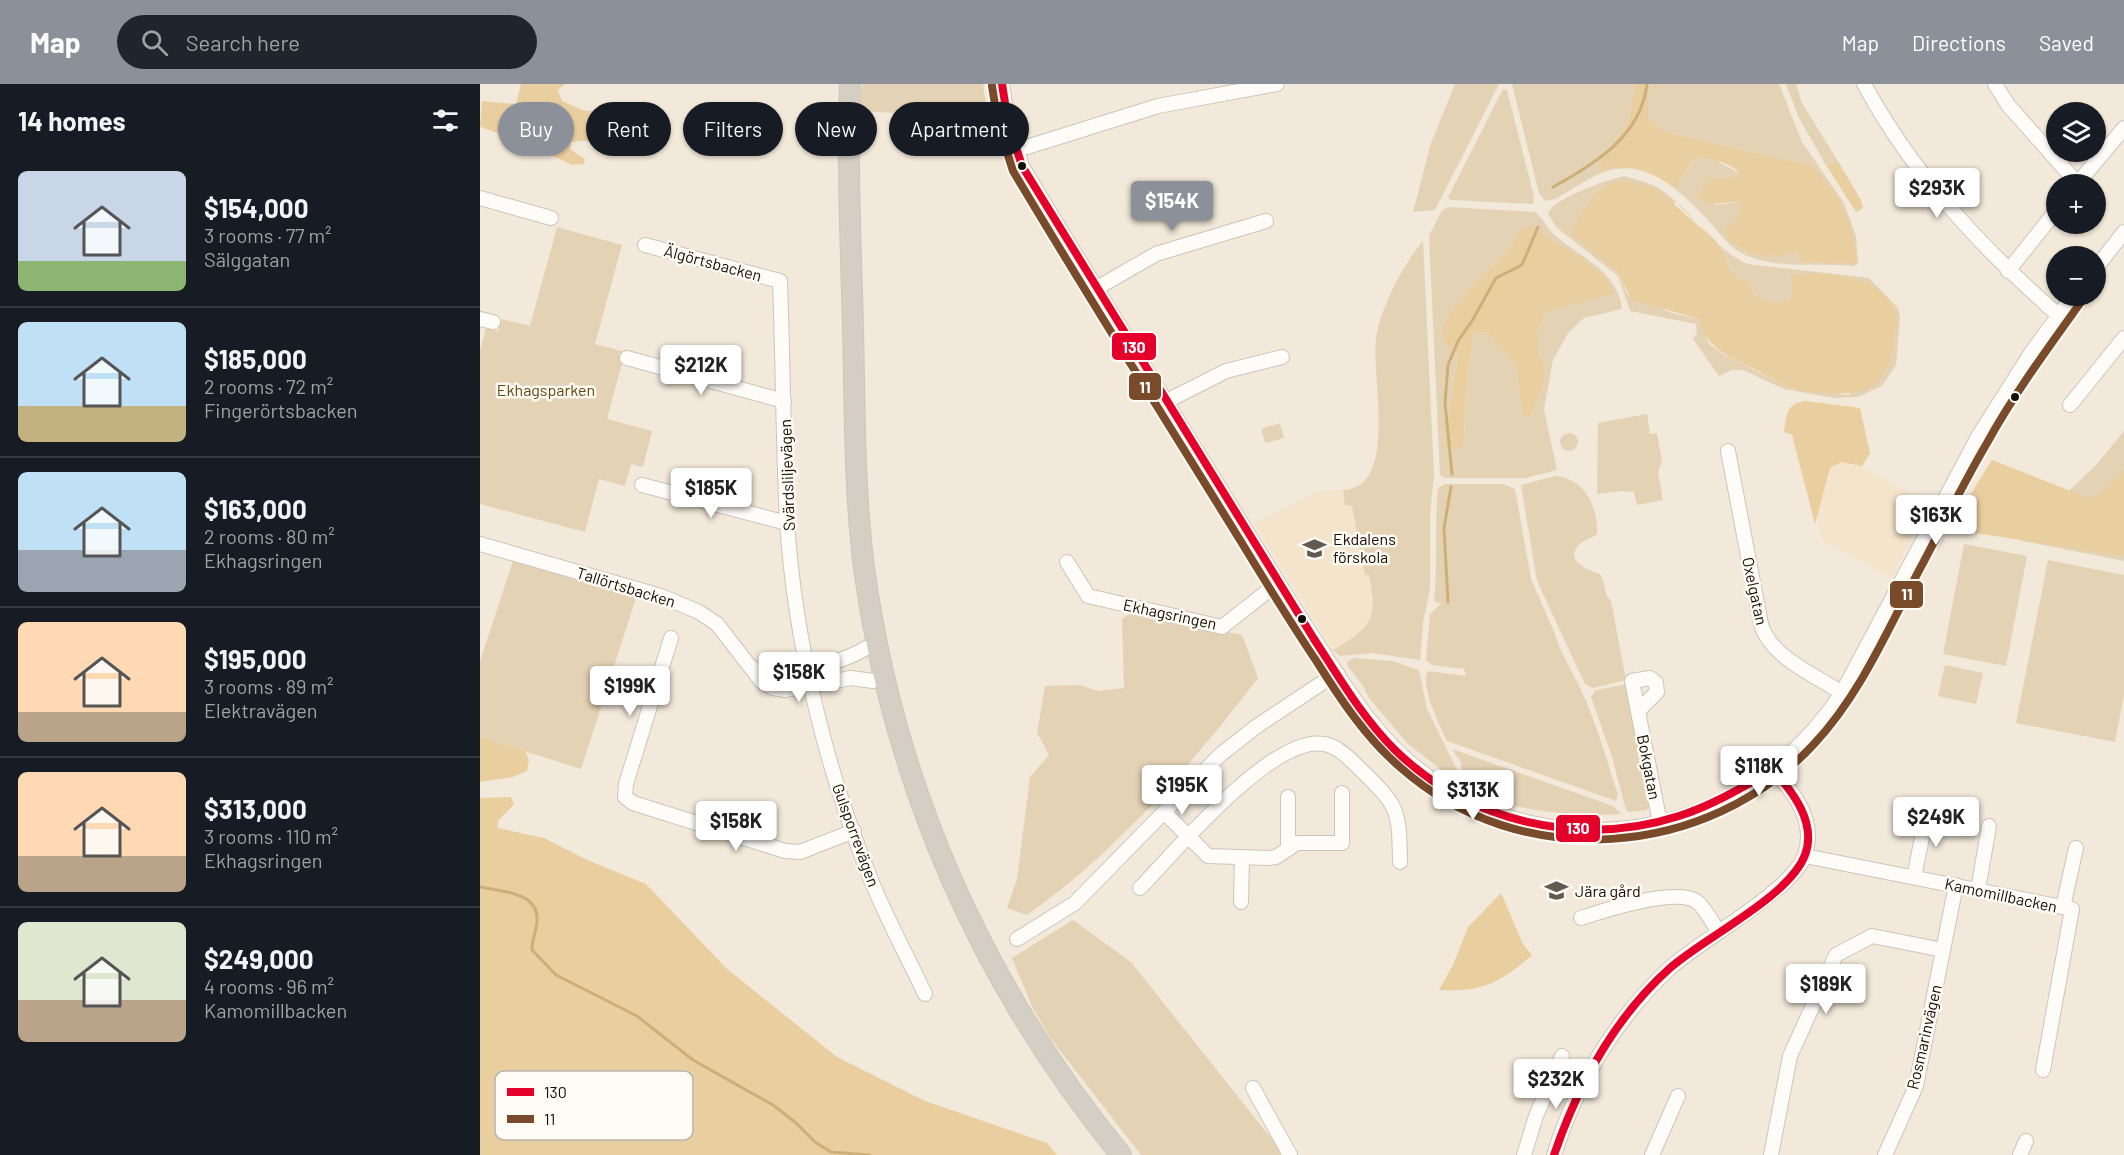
<!DOCTYPE html>
<meta charset="utf-8">
<style>
:root{--surface:#171b24;--page:#20242c;--text:#f1f3f6;--muted:#9ea1a6;--line:#363941;--accent:#8c9099}
body{margin:0;font-family:Barlow,sans-serif;background:var(--page);color:var(--text);height:100vh;display:flex;flex-direction:column;font-size:22px;white-space:nowrap}
*{box-sizing:border-box;margin:0}
p{font-size:20px;color:var(--muted)}
.icon{flex:none;width:33px;height:33px;fill:none;stroke:currentColor;stroke-width:2;stroke-linecap:round;stroke-linejoin:round}
.map{position:relative;flex:1;overflow:hidden}
.details{display:flex;flex-direction:column;background:var(--surface);width:480px}
.details>*{flex:none}
.top-card{position:absolute;left:18px;top:18px;width:570px;height:54px;display:flex;gap:12px}
.controls{position:absolute;left:1566px;top:18px;display:grid;gap:12px}
.controls a{display:grid;place-items:center;width:60px;height:60px;border-radius:50%;background:var(--surface);box-shadow:0 2px 4px #0004;font-size:30px}
.price{position:absolute;translate:-50% -51px;padding:0 14px;border-radius:6px;background:#fff;color:#222;font-size:20px;line-height:39px;filter:drop-shadow(0 2px 3px #0008)}
.price::after{content:'';position:absolute;left:50%;top:36px;width:18px;height:14px;margin-left:-9px;background:inherit;clip-path:polygon(0 0,100% 0,50% 100%)}
.price.active{background:var(--accent);color:#fff}
ul{padding:0;list-style:none}
li{display:flex;align-items:center;gap:18px;height:150px;padding:0 18px}
li+li{border-top:2px solid var(--line)}
li span{display:grid;place-items:center;flex:none;width:168px;height:120px;border-radius:9px;color:#555}
li>.icon{margin-inline-start:auto}
span .icon{width:72px;height:72px;fill:#fffc;stroke-width:1}
li b{font-size:26px}
h2{display:flex;justify-content:space-between;align-items:center;height:72px;padding:0 18px;font-size:26px}
.pill{padding:0 21px;border-radius:27px;background:var(--surface);box-shadow:0 2px 4px #0004;font-size:21px;line-height:54px}
.pill.active{background:var(--accent);color:#fff}
header{display:flex;align-items:center;gap:36px;box-sizing:border-box;height:84px;padding:0 30px;background:var(--accent);color:#fff}
header strong{font-size:28px}
nav{display:flex;gap:33px;margin-inline-start:auto;font-size:21px}
.search{width:420px;height:54px;background:var(--page);display:flex;align-items:center;gap:15px;box-sizing:border-box;padding:0 21px;border-radius:33px;color:var(--muted);font-size:22px}
main{display:flex;flex:1;min-height:0}
.map>svg:first-child{display:block}
.built{fill:#f4e4cb}
.green{fill:#e4d2b4;fill-rule:evenodd}
.forest{fill:#e9ce9f}
.lines{fill:none;stroke-linecap:round;stroke-linejoin:round}
.stream{stroke:#ceaf78;stroke-width:3}
.minor-casing{stroke:#ccc5b9;stroke-width:16}
.highway-casing{stroke:#cbc7bf;stroke-width:22}
.minor{stroke:#fdfcf9;stroke-width:14}
.highway{stroke:#d4cec4;stroke-width:20}
.bus-1-casing{stroke:#fefbf5;stroke-width:12}
.bus-2-casing{stroke:#fefbf5;stroke-width:12}
.bus-1{stroke:#e4002b;stroke-width:8}
.bus-2{stroke:#7a4b2a;stroke-width:8}
.bus-dot{fill:#130d05;stroke:#fefbf5;stroke-width:2}
.labels{text-anchor:middle;stroke-width:5;stroke-linejoin:round;paint-order:stroke}
.street-label{font-size:16px;fill:#130d05;stroke:#fefbf5}
.park-label{font-size:16px;fill:#654810;stroke:#fefbf5}
.poi-label{font-size:16px;fill:#130d05;stroke:#fefbf5;text-anchor:start}
.key{fill:#fefbf5;stroke:#b8b4ad;stroke-width:1.5}
.key-label{font-size:16px;fill:#130d05}
.line-badge{stroke:#fefbf5;stroke-width:2}
.badge-label{font-size:16px;text-anchor:middle;font-weight:bold;fill:#fff}
</style>
<header>
<strong>Map</strong>
<div class="search"><svg class="icon" aria-label="search" viewBox="0 0 24 24"><circle cx="10" cy="10" r="6"/><path d="M15 15l6 6"/></svg>Search here</div>
<nav><a>Map</a><a>Directions</a><a>Saved</a></nav>
</header>
<main>
<section class="details">
<h2>14 homes<svg class="icon" aria-label="filters" viewBox="0 0 24 24"><path d="M4 7h16M4 17h16"/><circle cx="9" cy="7" r="2"/><circle cx="15" cy="17" r="2"/></svg></h2>
<ul>
<li><span style="background:linear-gradient(#c9d6e8 75%,#8fb573 0)"><svg class="icon" aria-label="home" viewBox="0 0 24 24"><path d="M3 11l9-7 9 7M6 9v11h12V9"/></svg></span><div><b>$154,000</b><p>3 rooms · 77 m²</p><p>Sälggatan</p></div></li>
<li><span style="background:linear-gradient(#bfe0f5 70%,#c2b280 0)"><svg class="icon" aria-label="home" viewBox="0 0 24 24"><path d="M3 11l9-7 9 7M6 9v11h12V9"/></svg></span><div><b>$185,000</b><p>2 rooms · 72 m²</p><p>Fingerörtsbacken</p></div></li>
<li><span style="background:linear-gradient(#bfe0f5 65%,#9aa5b1 0)"><svg class="icon" aria-label="home" viewBox="0 0 24 24"><path d="M3 11l9-7 9 7M6 9v11h12V9"/></svg></span><div><b>$163,000</b><p>2 rooms · 80 m²</p><p>Ekhagsringen</p></div></li>
<li><span style="background:linear-gradient(#ffd9b3 75%,#b9a48a 0)"><svg class="icon" aria-label="home" viewBox="0 0 24 24"><path d="M3 11l9-7 9 7M6 9v11h12V9"/></svg></span><div><b>$195,000</b><p>3 rooms · 89 m²</p><p>Elektravägen</p></div></li>
<li><span style="background:linear-gradient(#ffd9b3 70%,#b9a48a 0)"><svg class="icon" aria-label="home" viewBox="0 0 24 24"><path d="M3 11l9-7 9 7M6 9v11h12V9"/></svg></span><div><b>$313,000</b><p>3 rooms · 110 m²</p><p>Ekhagsringen</p></div></li>
<li><span style="background:linear-gradient(#dfe7d0 65%,#b9a48a 0)"><svg class="icon" aria-label="home" viewBox="0 0 24 24"><path d="M3 11l9-7 9 7M6 9v11h12V9"/></svg></span><div><b>$249,000</b><p>4 rooms · 96 m²</p><p>Kamomillbacken</p></div></li>
</ul>
</section>
<div class="map">
<svg width="1644" height="1071" viewBox="0 0 1644 1071">
<rect width="100%" height="100%" fill="#f2e9da"/>
<!-- built -->
<g class="built">
<path d="M1361,378L1382,382L1449,419L1411,494L1341,455L1337,433L1344,401L1350,384Z"/>
<path d="M863,406L865,421L872,422L885,490H889L894,517L888,539L875,553L853,566L774,439L839,407Z"/>
</g>
<!-- green -->
<g class="green">
<path d="M382,0H503L508,34L379,27Z"/>
<path d="M975,0H1019L955,126L933,128L951,59Z"/>
<path d="M1032,0H1156L1148,38L1118,83C1127,86 1132,83 1142,83C1163,84 1179,92 1196,104L1214,73L1235,76L1259,89L1256,95H1229L1235,121L1260,118L1261,125L1252,160L1271,170L1300,172L1316,167L1321,178L1374,180L1333,82L1185,48L1168,34L1169,0H1299L1322,58L1364,119L1376,152L1378,180L1374,182C1338,179 1295,186 1261,169C1248,162 1236,144 1225,133C1202,108 1166,74 1127,87C1109,93 1092,106 1075,115L1065,117L1059,109Z"/>
<path d="M1306,0H1316L1322,19L1359,79L1346,81L1319,34Z"/>
<path d="M1023,5L1027,6L1054,113L1053,120L970,116L968,113Z"/>
<path d="M1145,92C1157,96 1173,99 1183,107C1213,128 1234,165 1267,180L1389,194L1418,224L1420,233L1416,281L1402,302L1377,313L1354,314L1304,305L1263,286H1252L1239,292L1213,255L1217,249L1216,240L1150,227L1138,192L1076,143L1068,130C1071,115 1129,95 1145,92ZM1196,118C1209,134 1228,146 1240,162C1250,177 1246,193 1267,197L1278,215L1294,219L1309,216L1313,208L1312,192L1334,190L1370,311L1313,305L1302,300L1243,270L1229,260L1220,235L1192,229L1148,211L1136,186Z"/>
<path d="M968,123L1055,128C1064,135 1068,146 1077,153C1102,174 1138,188 1142,225L1104,234L1088,249L1073,276L1064,326L1077,386L1046,394H965L960,391L949,151L962,127ZM1051,141L1061,151L1115,186L1093,220L1067,227L1058,246V268L1065,282L1064,299L1051,332L1042,328L1035,281L1007,248L995,249L989,277L984,350L966,363L978,269L981,214L1031,163L1039,146Z"/>
<path d="M77,143L142,161L115,260L145,268L127,335L172,347L163,383L151,380L145,402L119,395L105,448L0,420V267L6,244L18,247L22,235L50,242Z"/>
<path d="M943,157L954,390L950,431V505L943,539L940,576L892,569L860,572L853,566C891,544 898,535 889,491H885L872,422L865,421L863,406C919,404 891,292 896,255C899,226 924,179 943,157Z"/>
<path d="M1167,330L1170,350L1177,349L1182,377L1178,388L1183,416L1157,421L1154,408L1141,407L1117,410L1118,339Z"/>
<path d="M800,339L804,354L785,359L781,345Z"/>
<path d="M1644,347V477L1538,456L1617,380Z"/>
<circle cx="1089" cy="358" r="9"/>
<path d="M1075,392C1105,394 1118,423 1117,450C1113,454 1106,455 1101,459C1082,476 1107,486 1120,490C1126,499 1123,509 1131,517L1146,596L1113,604L1105,600L1057,497L1041,401Z"/>
<path d="M965,400H1023L1035,405L1051,495L1075,550C1080,570 1098,596 1106,617C1119,648 1128,680 1138,711L1136,717L967,657C960,642 939,600 948,587L986,592L984,585L952,581L946,576L950,530L961,520L954,517C958,479 954,442 958,404Z"/>
<path d="M1484,460L1547,472L1526,582L1463,570Z"/>
<path d="M1568,476L1644,491V610L1635,658L1536,639Z"/>
<path d="M33,477L156,514L101,685L0,653V577Z"/>
<path d="M653,528L762,551L778,594C711,681 638,767 547,831L527,824L537,795L550,693L569,671L557,649L565,602L600,601L618,607L644,604L642,535Z"/>
<path d="M874,574L912,577L939,586L947,625L978,688L981,701L928,660L889,614L883,602L867,581V578Z"/>
<path d="M1465,581L1503,589L1496,620L1458,612Z"/>
<path d="M1148,600L1171,719L1167,726L1149,728L1146,726L1132,673L1111,613L1116,606Z"/>
<path d="M972,665L1133,722L1141,730C1099,733 1024,727 987,704L980,677Z"/>
<path d="M593,836L651,878L794,1058L801,1071H661L571,955L553,925L532,874Z"/>
</g>
<!-- forest -->
<g class="forest">
<path d="M41,0H85L78,6L82,17L102,26L116,28L120,36L118,51L113,56L91,58L90,65L105,75L104,80L92,81L69,70L64,43C55,41 49,47 40,49C28,52 10,48 0,42L2,17L36,20Z"/>
<path d="M1156,0H1169L1168,34L1185,48L1333,82L1358,114L1371,142L1377,177L1374,180L1321,178L1316,167L1301,172L1271,170L1252,160L1245,146C1254,138 1263,131 1260,118C1243,117 1231,125 1217,112L1229,95L1256,94L1259,89C1249,77 1229,75 1214,73L1196,104C1173,88 1148,77 1120,88L1118,83L1148,38Z"/>
<path d="M1359,79L1381,116L1383,124L1376,128L1346,81Z"/>
<path d="M1140,97C1181,100 1186,114 1214,138C1223,147 1234,153 1241,164C1250,178 1247,193 1267,197L1278,215L1294,219L1309,216L1313,208L1311,192L1315,191C1347,187 1409,192 1416,233C1418,240 1414,252 1413,260C1408,301 1387,312 1347,309C1336,308 1322,308 1311,304C1298,299 1286,291 1274,285C1250,273 1225,265 1220,235L1152,216L1136,186L1091,150C1102,126 1114,104 1140,97Z"/>
<path d="M1051,141C1071,160 1128,182 1133,210L1067,227L1058,246V268L1065,282L1064,299L1051,332L1046,334L1042,328L1035,281L1007,248L995,249L989,277L983,362L970,367L965,363L978,270L965,259L962,242L981,214L1031,163L1039,146Z"/>
<path d="M1326,317L1380,324L1390,369L1382,382L1361,378L1350,384L1335,440L1312,351L1304,348C1307,330 1306,319 1326,317Z"/>
<path d="M1512,376L1611,415L1634,397L1644,385V472L1469,445Z"/>
<path d="M0,653L45,667L49,676L47,687L33,693L0,698Z"/>
<path d="M31,713L34,720L18,737V744L64,754L107,776L166,800L247,885L357,973L445,1017L567,1059L577,1071H0V714Z"/>
<path d="M1021,809L1043,860L1052,871C1020,899 1002,908 959,906L973,881L988,843Z"/>
</g>
<g class="lines">
<!-- stream -->
<g class="stream">
<path d="M1073,103C1115,80 1161,52 1167,0"/>
<path d="M972,390L965,319L968,281L978,257L992,237L1016,194L1042,181L1058,143"/>
<path d="M968,518L964,444L971,403"/>
<path d="M0,803C20,807 60,808 57,838C56,847 52,856 52,866L76,891L157,932L213,976L293,1021L316,1039L335,1058L351,1068L390,1071"/>
</g>
<defs>
<g id="minor">
<path d="M522,0L528,38L542,82C614,202 688,321 762,440C789,484 817,529 846,573C874,616 901,658 943,689C1008,739 1093,756 1173,740C1252,725 1318,675 1362,609L1499,351L1551,269L1593,212"/>
<path d="M1384,0C1434,92 1500,162 1578,231"/>
<path d="M1515,0L1528,21L1598,100"/>
<path d="M534,63H547L678,22L797,0"/>
<path d="M1597,100L1644,44"/>
<path d="M0,114L71,134"/>
<path d="M165,161L300,197C303,277 303,358 307,438C315,560 347,691 394,803C409,839 428,874 445,910"/>
<path d="M1616,184L1644,148"/>
<path d="M1528,187L1576,127"/>
<path d="M617,204L676,170L786,137"/>
<path d="M0,235L13,238"/>
<path d="M147,274L304,317"/>
<path d="M687,317L746,287L802,273"/>
<path d="M1590,321L1644,254"/>
<path d="M1248,367L1281,540C1290,573 1335,591 1362,609"/>
<path d="M162,401L307,439"/>
<path d="M0,460L181,512L219,528L237,540L282,598L293,604L305,606L371,594L393,597"/>
<path d="M587,478L608,512L742,543L798,499"/>
<path d="M191,554L146,700L145,713L153,719L305,767L320,768L374,747"/>
<path d="M271,583C293,599 365,578 386,564"/>
<path d="M1158,627L1177,608L1176,599L1170,594L1152,597L1178,729L1181,739"/>
<path d="M684,728L728,772L788,774L796,773L817,759H862V709"/>
<path d="M808,765V713"/>
<path d="M1325,772L1592,825L1563,986"/>
<path d="M1434,793L1447,729"/>
<path d="M660,804C694,769 793,650 844,660C858,662 871,676 881,686C919,723 919,725 920,778"/>
<path d="M1498,806L1509,742"/>
<path d="M761,818L762,773"/>
<path d="M1583,823L1596,764"/>
<path d="M1101,834C1125,826 1194,804 1216,817C1224,822 1232,838 1238,847"/>
<path d="M537,855L595,819L740,671L777,642L857,589"/>
<path d="M773,1004L810,1071"/>
<path d="M1044,1071L1056,1032L1082,972"/>
<path d="M1074,1071C1096,1000 1136,934 1190,884C1222,855 1312,807 1325,771C1336,738 1315,709 1293,686"/>
<path d="M1172,1071L1198,1012"/>
<path d="M1291,1071L1310,972L1356,871L1392,852L1463,866"/>
<path d="M1405,1071L1436,1002L1476,801"/>
<path d="M1540,1071L1546,1057"/>
</g>
<path id="highway" d="M370,0C367,81 371,164 373,245C375,325 374,405 384,484C414,702 502,901 641,1071"/>
</defs>
<!-- minor casing -->
<use href="#minor" class="minor-casing"/>
<!-- highway casing -->
<use href="#highway" class="highway-casing"/>
<!-- minor -->
<use href="#minor" class="minor"/>
<!-- highway -->
<use href="#highway" class="highway"/>
<defs>
<g id="bus-1">
<path d="M522,0L528,38L542,82L834,555C859,593 882,633 914,665C988,738 1100,764 1199,732C1233,721 1263,703 1293,686"/>
<path d="M1074,1071C1098,1001 1134,934 1190,884C1225,853 1309,813 1325,771C1337,739 1313,708 1293,686"/>
</g>
<path id="bus-2" d="M512,2L518,40L533,87C607,211 684,333 760,456C785,497 810,538 837,578C861,616 886,654 921,684C1040,789 1227,776 1334,660C1382,609 1410,540 1443,479C1464,439 1484,398 1507,359C1534,310 1568,264 1601,218"/>
</defs>
<!-- bus-1 casing -->
<use href="#bus-1" class="bus-1-casing"/>
<!-- bus-2 casing -->
<use href="#bus-2" class="bus-2-casing"/>
<!-- bus-1 -->
<use href="#bus-1" class="bus-1"/>
<!-- bus-2 -->
<use href="#bus-2" class="bus-2"/>
</g>
<!-- icons -->
<defs>
<symbol id="school-bare" viewBox="-9 -9 18 18"><path d="M0-5L7-2L0 1L-7-2ZM-4 1L0 2.5L4 1V4Q0 6-4 4Z" fill="#615a50" stroke="#fefbf5" stroke-width="2.5" paint-order="stroke"/></symbol>
</defs>
<g fill-rule="evenodd">
<use href="#school-bare" x="818" y="448" width="33" height="33"/>
<use href="#school-bare" x="1060" y="790" width="33" height="33"/>
</g>
<!-- markers -->
<g class="bus-dot">
<circle cx="542" cy="82" r="5"/>
<circle cx="1535" cy="313" r="5"/>
<circle cx="822" cy="535" r="5"/>
</g>
<g class="labels">
<!-- street labels -->
<g class="street-label">
<text transform="translate(233 179) rotate(15)" y="6">Älgörtsbacken</text>
<text transform="translate(307 391) rotate(-92)" y="6">Svärdsliljevägen</text>
<text transform="translate(146 503) rotate(17)" y="6">Tallörtsbacken</text>
<text transform="translate(1275 507) rotate(78)" y="6">Oxelgatan</text>
<text transform="translate(690 530) rotate(12)" y="6">Ekhagsringen</text>
<text transform="translate(1169 683) rotate(79)" y="6">Bokgatan</text>
<text transform="translate(376 751) rotate(70)" y="6">Gulsporrevägen</text>
<text transform="translate(1521 811) rotate(12)" y="6">Kamomillbacken</text>
<text transform="translate(1444 953) rotate(-77)" y="6">Rosmarinvägen</text>
</g>
<!-- park labels -->
<g class="park-label">
<text x="66" y="312">Ekhagsparken</text>
</g>
<!-- poi labels -->
<g class="poi-label">
<text x="853" y="461">Ekdalens<tspan x="853" dy="18">förskola</tspan></text>
<text x="1095" y="813">Jära gård</text>
</g>
</g>
<!-- legend -->
<rect x="15" y="987" width="198" height="69" rx="9" class="key"/>
<rect x="27" y="1004" width="27" height="8" fill="#e4002b"/>
<rect x="27" y="1031" width="27" height="8" fill="#7a4b2a"/>
<g class="key-label">
<text x="64" y="1014">130</text>
<text x="64" y="1041">11</text>
</g>
<g class="line-badge">
<rect x="631" y="248" width="46" height="29" rx="6" fill="#e4002b"/>
<rect x="648" y="288" width="34" height="29" rx="6" fill="#7a4b2a"/>
<rect x="1409" y="496" width="35" height="29" rx="6" fill="#7a4b2a"/>
<rect x="1075" y="730" width="46" height="29" rx="6" fill="#e4002b"/>
</g>
<g class="badge-label">
<text x="654" y="269">130</text>
<text x="665" y="309">11</text>
<text x="1427" y="516">11</text>
<text x="1098" y="750">130</text>
</g>
</svg>
<div class="controls">
<a><svg class="icon" aria-label="layers" viewBox="0 0 24 24"><path d="M12 4l9 5-9 5-9-5zM3 14l9 5 9-5"/></svg></a>
<a>+</a>
<a>−</a>
</div>
<b class="price" style="left:1457px;top:135px">$293K</b>
<b class="price active" style="left:692px;top:148px">$154K</b>
<b class="price" style="left:221px;top:312px">$212K</b>
<b class="price" style="left:231px;top:435px">$185K</b>
<b class="price" style="left:1456px;top:462px">$163K</b>
<b class="price" style="left:319px;top:619px">$158K</b>
<b class="price" style="left:150px;top:633px">$199K</b>
<b class="price" style="left:1279px;top:713px">$118K</b>
<b class="price" style="left:702px;top:732px">$195K</b>
<b class="price" style="left:993px;top:737px">$313K</b>
<b class="price" style="left:1456px;top:764px">$249K</b>
<b class="price" style="left:256px;top:768px">$158K</b>
<b class="price" style="left:1346px;top:931px">$189K</b>
<b class="price" style="left:1076px;top:1026px">$232K</b>
<div class="top-card">
<a class="pill active">Buy</a>
<a class="pill">Rent</a>
<a class="pill">Filters</a>
<a class="pill">New</a>
<a class="pill">Apartment</a>
</div>
</div>
</main>
